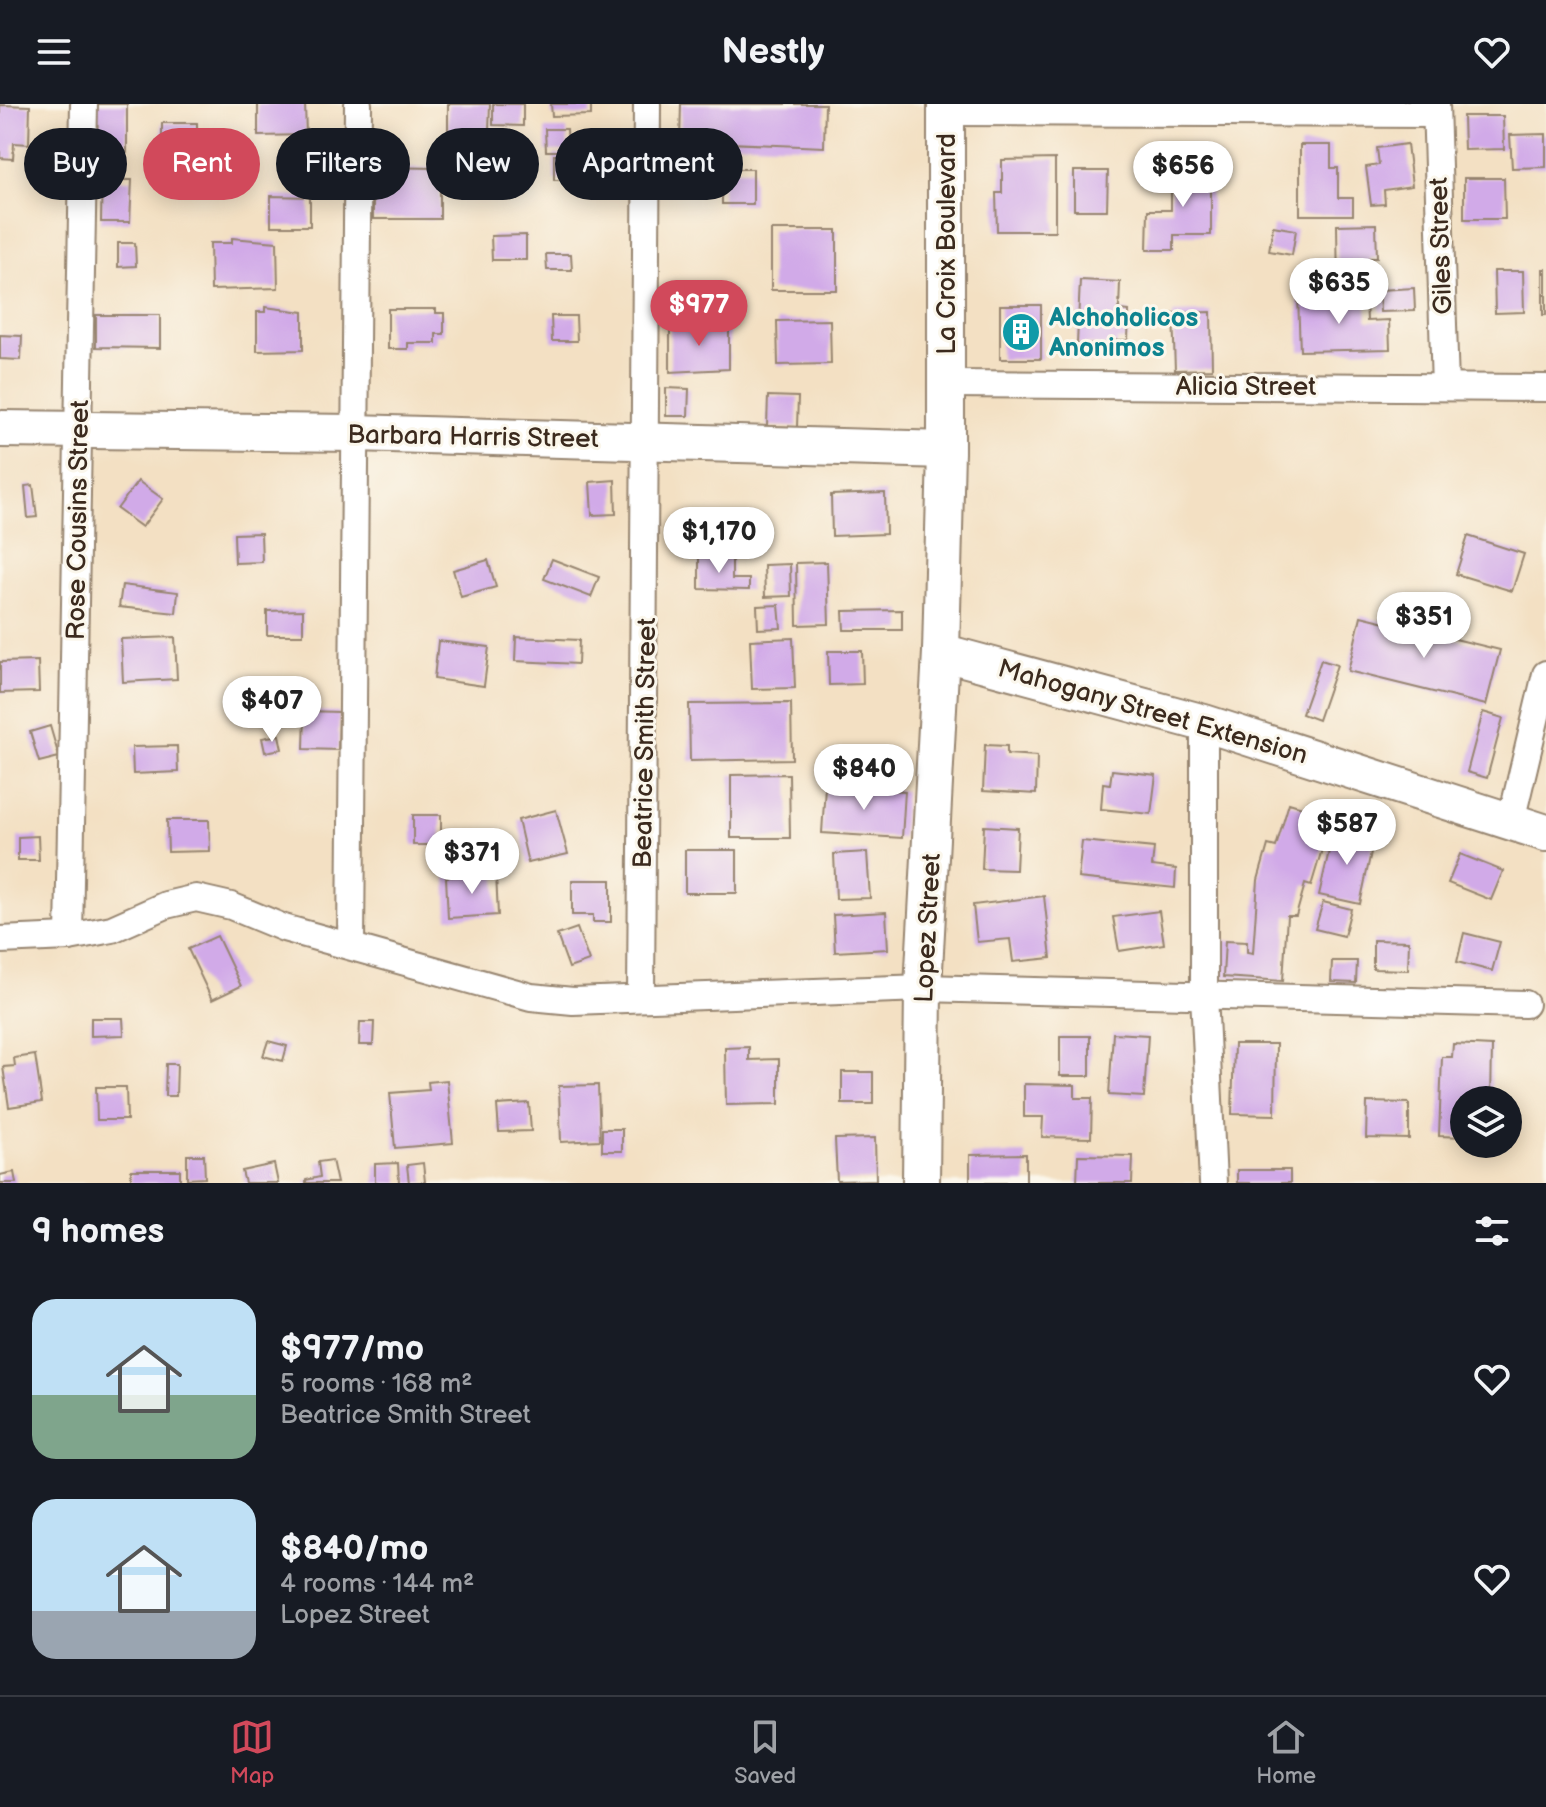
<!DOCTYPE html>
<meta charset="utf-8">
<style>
:root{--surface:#171b24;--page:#20242c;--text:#f1f3f6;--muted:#9ea1a6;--line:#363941;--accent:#d1495b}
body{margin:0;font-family:"Balsamiq Sans",sans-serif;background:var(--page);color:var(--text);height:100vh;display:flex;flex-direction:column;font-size:30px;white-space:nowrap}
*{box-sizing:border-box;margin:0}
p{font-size:26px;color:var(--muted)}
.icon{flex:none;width:44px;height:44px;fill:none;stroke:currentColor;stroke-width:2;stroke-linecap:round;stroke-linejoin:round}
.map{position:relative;height:1079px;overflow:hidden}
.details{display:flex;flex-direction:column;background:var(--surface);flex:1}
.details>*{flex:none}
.guide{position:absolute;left:24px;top:24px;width:800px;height:72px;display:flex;gap:16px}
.tools{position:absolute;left:1450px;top:982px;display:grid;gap:16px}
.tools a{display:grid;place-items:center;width:72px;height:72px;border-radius:50%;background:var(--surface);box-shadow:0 4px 20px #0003;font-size:40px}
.price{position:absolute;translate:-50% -68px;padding:0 18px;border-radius:28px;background:#fff;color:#222;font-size:26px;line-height:52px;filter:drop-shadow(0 2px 4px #0008)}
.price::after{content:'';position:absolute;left:50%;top:48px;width:24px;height:18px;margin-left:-12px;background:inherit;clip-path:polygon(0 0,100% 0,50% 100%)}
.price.current{background:var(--accent);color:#fff}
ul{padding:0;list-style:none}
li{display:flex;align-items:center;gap:24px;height:200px;padding:0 32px}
li span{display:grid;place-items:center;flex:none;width:224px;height:160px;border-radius:24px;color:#555}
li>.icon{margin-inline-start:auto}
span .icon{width:96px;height:96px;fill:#fffc;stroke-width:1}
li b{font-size:34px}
h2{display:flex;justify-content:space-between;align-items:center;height:96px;padding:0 32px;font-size:34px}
.chip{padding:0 28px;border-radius:36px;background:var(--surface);box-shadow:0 4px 20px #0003;font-size:28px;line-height:72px}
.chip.current{background:var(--accent);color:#fff}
header{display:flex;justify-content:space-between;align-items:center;height:104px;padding:0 32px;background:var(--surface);font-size:36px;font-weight:700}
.tabs{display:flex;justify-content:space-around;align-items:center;height:112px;border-top:2px solid var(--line);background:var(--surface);font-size:22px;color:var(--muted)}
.tabs a{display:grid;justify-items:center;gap:4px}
.tabs .current{color:var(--accent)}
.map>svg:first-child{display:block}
.building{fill:#d1aae8}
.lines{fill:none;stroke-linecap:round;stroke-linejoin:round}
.street-casing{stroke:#978570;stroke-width:30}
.secondary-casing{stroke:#978570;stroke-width:40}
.street{stroke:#fff;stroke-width:26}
.secondary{stroke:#fff;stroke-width:36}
.labels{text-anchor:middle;stroke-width:6;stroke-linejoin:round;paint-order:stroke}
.street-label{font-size:26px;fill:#3b2a1e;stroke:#fbf7ec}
.culture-label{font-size:26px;font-weight:bold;fill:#0d838f;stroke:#fbf7ec;text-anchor:start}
</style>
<header><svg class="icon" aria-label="menu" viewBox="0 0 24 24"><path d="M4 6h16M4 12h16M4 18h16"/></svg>Nestly<svg class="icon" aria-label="heart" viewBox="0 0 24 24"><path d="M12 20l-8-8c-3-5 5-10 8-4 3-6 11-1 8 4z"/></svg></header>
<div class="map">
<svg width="1546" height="1079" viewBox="0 0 1546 1079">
<rect width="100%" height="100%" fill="#fbf7ec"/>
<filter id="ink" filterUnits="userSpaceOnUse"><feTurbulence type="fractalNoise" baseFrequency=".0125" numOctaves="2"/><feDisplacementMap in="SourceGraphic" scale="16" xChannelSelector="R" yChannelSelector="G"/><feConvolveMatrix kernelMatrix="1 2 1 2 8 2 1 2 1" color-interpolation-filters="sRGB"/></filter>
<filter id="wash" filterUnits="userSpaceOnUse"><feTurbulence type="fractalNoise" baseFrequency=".006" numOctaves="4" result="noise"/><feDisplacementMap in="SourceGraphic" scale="32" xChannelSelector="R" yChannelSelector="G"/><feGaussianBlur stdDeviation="1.8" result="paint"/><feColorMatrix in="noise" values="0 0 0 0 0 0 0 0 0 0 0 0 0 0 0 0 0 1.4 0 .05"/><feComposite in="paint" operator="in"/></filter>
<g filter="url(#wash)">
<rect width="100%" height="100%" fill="#f3e0c3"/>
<g id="blocks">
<!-- building -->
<g class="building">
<rect x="92" y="0" width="35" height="49"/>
<path d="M258,0H305L306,31L258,32Z"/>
<path d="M448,0H490L489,27H448Z"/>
<path d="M493,0H523V22L493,21Z"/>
<path d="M551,0H591V11L552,12Z"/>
<path d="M681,0H825L824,43L680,37Z"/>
<path d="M0,1L30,2L29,40L14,39L13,55L0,54Z"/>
<path d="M1463,12H1503L1504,45L1464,46Z"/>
<rect x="162" y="19" width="35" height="29"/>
<path d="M545,25H567L568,47H546Z"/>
<path d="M1546,30V63L1512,64L1510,31Z"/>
<path d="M1407,40L1412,82L1384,86L1385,100L1371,101L1366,63L1379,61L1377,44Z"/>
<path d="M1300,41H1331V64H1338V94H1353V111H1300Z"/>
<rect x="554" y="51" width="32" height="25"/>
<path d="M1055,55V127H997L996,89H1002V56Z"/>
<path d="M373,63L440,64V115H373Z"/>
<path d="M1171,64H1211V131H1174V146H1147L1148,106H1171Z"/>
<rect x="722" y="65" width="31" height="35"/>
<path d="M1074,67H1108L1107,106H1074Z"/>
<path d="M102,69L120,70V76H132L130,118H101Z"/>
<path d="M1464,74H1504L1505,115H1464Z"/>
<path d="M271,92L310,93V122H271Z"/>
<path d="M1376,120L1377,154H1370V188H1338L1337,121Z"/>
<path d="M1273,122L1296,126L1292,151L1269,147Z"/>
<rect x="771" y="126" width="66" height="60"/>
<path d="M526,131V156H492L491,132Z"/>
<path d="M232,134L277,138L278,184L211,186L210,139H232Z"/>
<path d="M118,139H135L136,162L118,163Z"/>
<path d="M546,150H571L572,166H547Z"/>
<rect x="1543" y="165" width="3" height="46"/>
<path d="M1494,167H1523L1524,208L1495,209Z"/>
<path d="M1080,176L1120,178L1119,206L1129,207L1128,236H1117V242L1077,240Z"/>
<path d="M1414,184L1415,207L1380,208L1379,186Z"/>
<path d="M1298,192L1366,195L1367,217L1389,216L1390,245L1300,247Z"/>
<rect x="1000" y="201" width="41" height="54"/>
<path d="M265,203L303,208V246L257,247V208H265Z"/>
<path d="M388,205H436V209H444V230H436V239H408V245H388Z"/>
<path d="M1211,208L1212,265L1175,266L1173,209Z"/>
<path d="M96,211H160V244L96,243Z"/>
<path d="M551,212H576L577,237H552Z"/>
<path d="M830,216L831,260L778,261L777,217Z"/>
<path d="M670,220L729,224V265L670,268Z"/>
<path d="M0,231L22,232L21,256L0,255Z"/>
<path d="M666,284L689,285L688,312H666Z"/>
<path d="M768,292L798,293L797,323L767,322Z"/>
<path d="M615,376L616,410L592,411L590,378Z"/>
<path d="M138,377L163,395L142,423L117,405Z"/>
<path d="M33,381L37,413L28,414L25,382Z"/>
<path d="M885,389L886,430L832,432L831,391Z"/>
<path d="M261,429L262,458L235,459L234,430Z"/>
<path d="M1468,432L1524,450L1512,487L1456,470Z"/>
<path d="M699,453L732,454V475H749V486L699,485Z"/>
<path d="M552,455L599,473L591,493L544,475Z"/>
<path d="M488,456L496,483L461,493L453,466Z"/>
<path d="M827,458L829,520L797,521L796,459Z"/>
<path d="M790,460L791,492L765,493L764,461Z"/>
<path d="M122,481L178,488L176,509L119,503Z"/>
<path d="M779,501L781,524L758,525L757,502Z"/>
<path d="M303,506V531H267V507Z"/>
<path d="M902,506V526H844L843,507Z"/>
<path d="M1361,512L1500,546L1486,601L1348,567Z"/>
<path d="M175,533L177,575L123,578L121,535Z"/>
<path d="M516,533L579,536L578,560L515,557Z"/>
<path d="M793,534L795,584L752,585L750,536Z"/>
<path d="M438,537L489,543L484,582L434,575Z"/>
<path d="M828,547H862L863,580L829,581Z"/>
<path d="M1321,556L1337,561L1318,616L1302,610Z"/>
<path d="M38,557L39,588L0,589V558Z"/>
<path d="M791,599L792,655L690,657L689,600Z"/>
<path d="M305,607L339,608L338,646L304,645Z"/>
<path d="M1483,608L1503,614L1487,674L1467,668Z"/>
<path d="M50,622L59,653L39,658L30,628Z"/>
<path d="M279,631L282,645L265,648L262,634Z"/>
<path d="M985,641L1007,642V650L1037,652L1036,690L983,687Z"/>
<path d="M177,642L178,668L133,670L132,643Z"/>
<path d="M1112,666L1156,671L1151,710L1101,705L1103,679L1110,680Z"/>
<path d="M789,670L790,734H731V671Z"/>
<path d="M825,682L905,687L902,734L822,729Z"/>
<path d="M1289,699L1332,712L1311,782L1305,780L1296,812H1287L1283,877L1223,873L1225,837L1247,838V848L1253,849L1258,776L1268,741L1276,743Z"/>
<path d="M556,706L568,750L528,759L518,716Z"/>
<rect x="413" y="711" width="28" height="30"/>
<path d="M167,716H209L210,747L168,748Z"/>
<path d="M984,722L1018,724L1016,766L982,765Z"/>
<path d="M1334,725L1374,734L1360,800L1319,791Z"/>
<path d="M38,732L39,756H18V733Z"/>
<path d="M1082,737L1154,744L1152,762L1176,765L1175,784L1078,774Z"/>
<rect x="685" y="746" width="52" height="43"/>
<path d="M867,748L870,794L836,795L834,750Z"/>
<path d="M1460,750L1503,767L1491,796L1448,779Z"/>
<path d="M496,770L498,811L448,814L446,773Z"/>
<path d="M572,776H611V818H593V811H572Z"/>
<path d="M1044,792L1051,854L1013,858L1010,835L977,838L973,801Z"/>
<path d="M1323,798L1351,805L1344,832L1315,825Z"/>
<path d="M1159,807L1164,840L1119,847L1113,813Z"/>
<path d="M886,808L888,845L835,848L833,811Z"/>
<path d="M577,824L589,857L569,864L557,831Z"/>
<path d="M1464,829L1500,838L1492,867L1457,858Z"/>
<path d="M217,832L241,882L212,896L188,845Z"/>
<path d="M1373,836L1409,837L1408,866L1373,865Z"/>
<path d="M1332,857H1357L1356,879L1331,878Z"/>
<path d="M91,914H123L124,931L91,932Z"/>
<path d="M360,918H374L373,941H359Z"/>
<path d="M1113,929L1148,931L1144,993L1109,991Z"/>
<rect x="1060" y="932" width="30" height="40"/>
<path d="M268,937L287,942L283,957L263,952Z"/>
<path d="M1234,940H1276L1275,1011L1232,1010Z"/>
<path d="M1453,940L1492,942L1491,996H1464V1033L1439,1032L1442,953H1452Z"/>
<path d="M749,943V956L779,955V1000L726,1001L725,944Z"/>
<path d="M35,951L42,998L9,1003L3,963L15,962L14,954Z"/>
<path d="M166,960H177L176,992H165Z"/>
<rect x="842" y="968" width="31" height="32"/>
<path d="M447,976L453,1039L395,1044L390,989L429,986L428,978Z"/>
<path d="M1024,980L1075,981V994H1092L1091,1034L1042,1033L1043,1013H1024Z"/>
<path d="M598,981L600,1036L561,1038L559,982Z"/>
<path d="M96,983H126L127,1016H97Z"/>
<path d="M1367,998L1409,999V1035L1366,1034Z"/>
<path d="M529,999L531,1027L499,1028L497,1001Z"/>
<rect x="602" y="1025" width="20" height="22"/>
<path d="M875,1034L876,1076L837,1077L835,1035Z"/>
<path d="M1026,1050V1079H970V1051Z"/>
<path d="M187,1051H204L205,1074L187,1075Z"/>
<path d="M1078,1051L1133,1052L1132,1079H1077Z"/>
<path d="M332,1056L337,1079H306V1076L320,1073L318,1058Z"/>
<path d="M398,1059L399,1079H375V1060Z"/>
<path d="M423,1059L425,1078L409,1079L407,1061Z"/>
<path d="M274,1060L278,1079H245L242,1067Z"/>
<rect x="131" y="1066" width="49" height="13"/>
<rect x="1237" y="1066" width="53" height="13"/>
<path d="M14,1068L16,1079H0V1071Z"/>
</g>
</g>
</g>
<g filter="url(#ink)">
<use href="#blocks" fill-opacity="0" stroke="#978570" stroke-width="2"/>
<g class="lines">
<defs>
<g id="street">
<path d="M1436,0L1445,283"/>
<path d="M946,8L1436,10"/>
<path d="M946,280L1546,284"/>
<path d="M1204,619V890L1213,1079"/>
<path d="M1511,717L1546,570"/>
<path d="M69,833L84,0"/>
<path d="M0,836L69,833L112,825L166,801L196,794L231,802L284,824L531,893L573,897L923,884L1525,900"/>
<path d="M351,842L358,0"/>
<path d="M641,894L647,0"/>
</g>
<g id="secondary">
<path d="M0,325L355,329L946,346"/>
<path d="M941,548L1204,619L1546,729"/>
<path d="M921,1079L923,884L941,548L946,346V0"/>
</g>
</defs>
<!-- street casing -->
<use href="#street" class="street-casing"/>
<!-- secondary casing -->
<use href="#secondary" class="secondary-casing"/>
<!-- street -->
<use href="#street" class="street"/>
<!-- secondary -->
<use href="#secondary" class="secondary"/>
</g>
</g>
<!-- icons -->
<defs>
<symbol id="building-disc" viewBox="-11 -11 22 22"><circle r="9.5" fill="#0f9aa8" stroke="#fbf7ec"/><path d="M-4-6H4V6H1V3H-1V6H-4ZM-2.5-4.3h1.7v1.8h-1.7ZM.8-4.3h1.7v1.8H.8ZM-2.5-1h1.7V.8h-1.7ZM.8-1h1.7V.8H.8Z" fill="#fff"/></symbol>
</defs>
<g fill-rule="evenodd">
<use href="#building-disc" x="999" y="206" width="44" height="44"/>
</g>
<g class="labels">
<!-- street labels -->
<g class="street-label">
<text transform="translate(946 140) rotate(-90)" y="9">La Croix Boulevard</text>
<text transform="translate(1440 142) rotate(-92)" y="9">Giles Street</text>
<text x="1246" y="291">Alicia Street</text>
<text transform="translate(473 332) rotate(1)" y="9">Barbara Harris Street</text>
<text transform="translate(77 416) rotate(-89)" y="9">Rose Cousins Street</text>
<text transform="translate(1153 607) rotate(16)" y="9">Mahogany Street Extension</text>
<text transform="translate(644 639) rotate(-89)" y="9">Beatrice Smith Street</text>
<text transform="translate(927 824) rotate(-87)" y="9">Lopez Street</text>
</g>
<!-- culture labels -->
<g class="culture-label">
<text x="1049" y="222">Alchoholicos<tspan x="1049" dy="30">Anonimos</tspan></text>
</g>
</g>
</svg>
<div class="tools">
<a><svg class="icon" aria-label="layers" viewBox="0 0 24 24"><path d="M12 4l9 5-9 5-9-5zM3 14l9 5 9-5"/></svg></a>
</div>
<b class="price" style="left:1183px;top:105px">$656</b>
<b class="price" style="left:1339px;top:222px">$635</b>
<b class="price current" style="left:699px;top:244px">$977</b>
<b class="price" style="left:719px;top:471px">$1,170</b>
<b class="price" style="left:1424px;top:556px">$351</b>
<b class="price" style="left:272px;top:640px">$407</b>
<b class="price" style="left:864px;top:708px">$840</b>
<b class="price" style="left:1347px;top:763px">$587</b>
<b class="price" style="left:472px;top:792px">$371</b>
<div class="guide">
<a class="chip">Buy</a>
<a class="chip current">Rent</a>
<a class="chip">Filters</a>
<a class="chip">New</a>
<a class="chip">Apartment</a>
</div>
</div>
<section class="details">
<h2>9 homes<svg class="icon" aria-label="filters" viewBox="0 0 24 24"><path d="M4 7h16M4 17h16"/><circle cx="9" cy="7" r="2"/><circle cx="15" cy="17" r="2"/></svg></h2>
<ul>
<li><span style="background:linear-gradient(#bfe0f5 60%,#7fa58c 0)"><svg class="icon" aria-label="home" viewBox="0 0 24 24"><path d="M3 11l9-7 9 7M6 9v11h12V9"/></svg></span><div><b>$977/mo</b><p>5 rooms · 168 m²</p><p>Beatrice Smith Street</p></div><svg class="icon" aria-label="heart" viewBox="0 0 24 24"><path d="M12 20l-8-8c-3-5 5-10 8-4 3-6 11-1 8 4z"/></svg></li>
<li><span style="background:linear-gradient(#bfe0f5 70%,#9aa5b1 0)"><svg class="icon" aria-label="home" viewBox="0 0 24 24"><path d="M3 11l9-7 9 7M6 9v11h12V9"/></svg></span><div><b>$840/mo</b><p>4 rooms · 144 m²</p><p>Lopez Street</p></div><svg class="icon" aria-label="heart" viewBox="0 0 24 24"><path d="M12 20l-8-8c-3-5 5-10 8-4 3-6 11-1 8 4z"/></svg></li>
</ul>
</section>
<nav class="tabs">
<a class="current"><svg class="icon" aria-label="map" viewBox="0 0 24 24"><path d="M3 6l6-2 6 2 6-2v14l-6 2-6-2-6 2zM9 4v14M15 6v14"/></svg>Map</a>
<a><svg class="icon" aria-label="saved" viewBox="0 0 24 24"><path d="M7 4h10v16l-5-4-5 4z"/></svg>Saved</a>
<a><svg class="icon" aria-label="home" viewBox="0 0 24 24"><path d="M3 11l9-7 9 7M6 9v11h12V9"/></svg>Home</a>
</nav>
